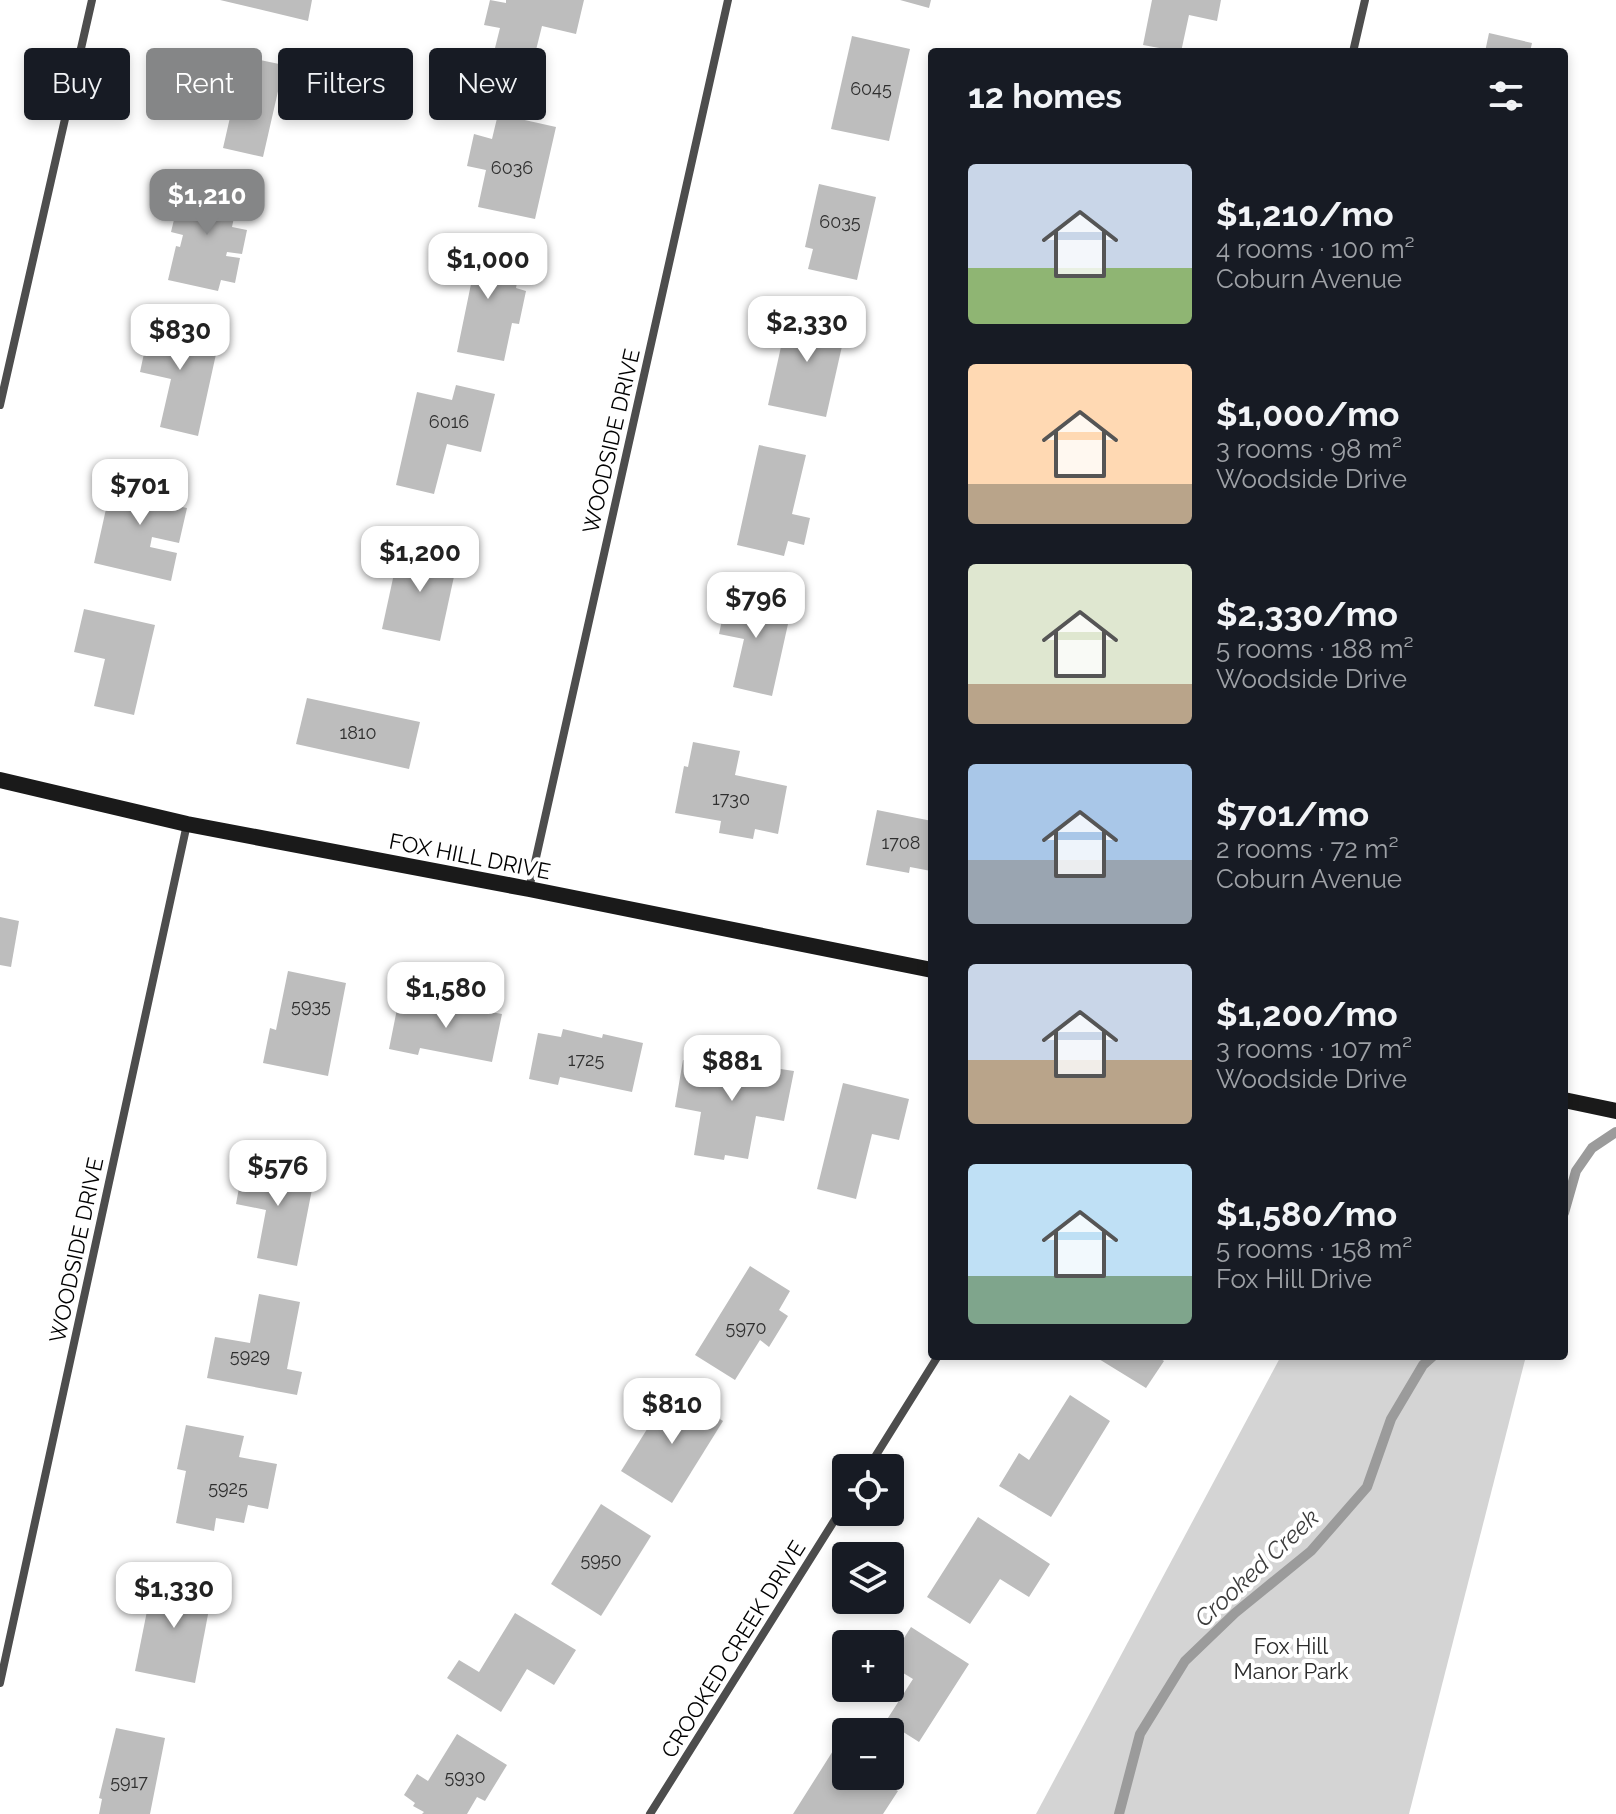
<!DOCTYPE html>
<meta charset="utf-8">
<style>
:root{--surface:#171b24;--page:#242831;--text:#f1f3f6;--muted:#9ea1a6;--accent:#858687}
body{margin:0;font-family:Raleway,sans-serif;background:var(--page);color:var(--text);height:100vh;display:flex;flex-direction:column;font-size:30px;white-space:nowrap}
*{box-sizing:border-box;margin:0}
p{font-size:26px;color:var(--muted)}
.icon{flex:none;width:44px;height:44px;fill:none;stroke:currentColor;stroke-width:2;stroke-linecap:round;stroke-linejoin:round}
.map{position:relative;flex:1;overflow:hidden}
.panel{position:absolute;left:928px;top:48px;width:640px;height:1312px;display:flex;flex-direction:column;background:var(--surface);border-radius:8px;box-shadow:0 4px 12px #0003}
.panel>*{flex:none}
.hud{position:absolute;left:24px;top:48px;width:760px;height:72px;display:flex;gap:16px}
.tools{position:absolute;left:832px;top:1454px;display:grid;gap:16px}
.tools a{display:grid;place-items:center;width:72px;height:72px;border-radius:8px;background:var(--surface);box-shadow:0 4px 12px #0003;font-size:40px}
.price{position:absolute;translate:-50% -68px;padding:0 18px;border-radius:16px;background:#fff;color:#222;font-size:26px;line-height:52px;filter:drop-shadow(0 2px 4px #0008)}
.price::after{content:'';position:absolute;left:50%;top:48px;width:24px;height:18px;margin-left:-12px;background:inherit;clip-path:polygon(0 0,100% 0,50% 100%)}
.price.active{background:var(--accent);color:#fff}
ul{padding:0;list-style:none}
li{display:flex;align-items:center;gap:24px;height:200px;padding:0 40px}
li span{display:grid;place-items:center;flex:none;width:224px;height:160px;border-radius:8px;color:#555}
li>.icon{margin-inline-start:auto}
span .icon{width:96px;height:96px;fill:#fffc;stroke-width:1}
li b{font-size:34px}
h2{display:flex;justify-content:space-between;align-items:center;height:96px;padding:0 40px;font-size:34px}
.pill{padding:0 28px;border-radius:8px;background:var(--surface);box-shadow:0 4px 12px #0003;font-size:28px;line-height:72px}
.pill.active{background:var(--accent);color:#fff}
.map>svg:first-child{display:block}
.green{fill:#d4d4d4}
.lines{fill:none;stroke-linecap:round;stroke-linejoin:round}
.stream{stroke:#9b9b9b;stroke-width:10}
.building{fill:#bdbdbd}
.street{stroke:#4d4d4d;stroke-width:8}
.secondary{stroke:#1a1a1a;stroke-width:16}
.labels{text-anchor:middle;stroke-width:8;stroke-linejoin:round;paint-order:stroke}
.number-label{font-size:18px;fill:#2f2f2f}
.street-label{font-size:22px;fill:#000;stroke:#fff}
.park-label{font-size:22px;fill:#2b2b2b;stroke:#fff}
.water-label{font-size:24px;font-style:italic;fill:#3c3c3c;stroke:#fff}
</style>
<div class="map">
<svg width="1616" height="1814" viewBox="0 0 1616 1814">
<rect width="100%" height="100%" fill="#fff"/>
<!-- green -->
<path class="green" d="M1281,1356H1526L1409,1814H1036Z"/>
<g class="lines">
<!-- stream -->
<g class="stream">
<path d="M1564,1213L1576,1171L1592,1148L1616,1132"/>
<path d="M1119,1814L1140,1734L1185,1661L1235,1613L1311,1551L1367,1487L1391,1419L1423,1365L1433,1356"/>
</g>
</g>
<!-- building -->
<g class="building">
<path d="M220,0H312L308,21Z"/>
<path d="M490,0L506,3V0H584L576,34L542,26L530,74L491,64L500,28L484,25Z"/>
<path d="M900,0H931L929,8Z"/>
<path d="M1152,0H1221L1217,21L1189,15L1181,52L1143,45Z"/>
<path d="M1489,33L1532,43L1530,52H1485Z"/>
<path d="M852,36L910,49L889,141L831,129Z"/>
<path d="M212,50L284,65L263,157L223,148L234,100L202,93Z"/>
<path d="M498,114L556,127L535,219L478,207L486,170L467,166L474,134L492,139Z"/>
<path d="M194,179L240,189L232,227L247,230L242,254L227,252L226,256L240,258L235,283L221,280L218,291L168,280L176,246L180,247L183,235L171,232L179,199L189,201Z"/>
<path d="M819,184L876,197L857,280L808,269L813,249L805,247Z"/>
<path d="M457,246L521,260L516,288L526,291L519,324L512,323L504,361L457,352L471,284L450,279Z"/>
<path d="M789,311L847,324L826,417L768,405Z"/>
<path d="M163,312L189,317L184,337L218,345L198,436L160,427L171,379L140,372L149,330L158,332Z"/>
<path d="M456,385L495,394L481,452L447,444L434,494L396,485L417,392L452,400Z"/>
<path d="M759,445L806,455L792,514L810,518L804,545L788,541L784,556L737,545Z"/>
<path d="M128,466L168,475L162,503L187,508L179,543L152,537L150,547L177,553L171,581L94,563L110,491L122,494Z"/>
<path d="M400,546L458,558L440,641L382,629Z"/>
<path d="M728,592L792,606L772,696L733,687L744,639L719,634Z"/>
<path d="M84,609L155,625L134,715L94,706L105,659L74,652Z"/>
<path d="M307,698L420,722L409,769L296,744Z"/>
<path d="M693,742L740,751L735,775L787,786L778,834L755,829L753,839L719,833L721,821L675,813L684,766L688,767Z"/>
<path d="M877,810L932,821V879L929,878L931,871L910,867L909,873L866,865Z"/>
<path d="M0,917L19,921L11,967L0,965Z"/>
<path d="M288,971L346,983L328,1076L263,1063L270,1028L276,1030Z"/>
<path d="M422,1000L502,1014L492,1062L420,1048L418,1055L389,1049L398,1004L421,1008Z"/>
<path d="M563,1029L602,1038L603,1034L643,1043L632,1092L560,1077L558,1085L529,1079L538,1033L561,1037Z"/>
<path d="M713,1059L794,1071L784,1121L756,1116L748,1159L725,1155L724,1160L694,1155L701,1112L675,1107L683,1060L712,1065Z"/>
<path d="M843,1083L909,1099L899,1140L872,1134L856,1199L817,1189Z"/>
<path d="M244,1161L315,1174L297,1266L257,1258L266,1210L236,1204Z"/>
<path d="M750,1266L790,1291L779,1310L788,1316L769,1347L760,1340L735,1380L695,1355Z"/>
<path d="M259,1294L300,1302L287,1369L302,1372L297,1395L207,1378L215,1337L250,1343Z"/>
<path d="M1094,1356H1156L1164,1361L1146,1388Z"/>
<path d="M672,1389L723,1421L672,1503L621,1471Z"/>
<path d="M1070,1395L1110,1421L1051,1517L999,1486L1019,1453L1029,1460Z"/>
<path d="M186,1425L244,1436L239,1457L277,1464L268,1509L248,1505L244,1523L216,1518L214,1531L176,1523L186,1471L177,1469Z"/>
<path d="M601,1504L651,1536L601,1616L551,1584Z"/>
<path d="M978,1517L1050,1564L1029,1597L1000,1579L970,1624L927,1597Z"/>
<path d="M154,1576L213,1588L195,1683L135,1671Z"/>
<path d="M515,1613L576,1650L554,1685L527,1669L501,1712L447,1678L459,1660L479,1672Z"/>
<path d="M911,1627L969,1664L919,1742L886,1721L913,1679L890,1665V1660Z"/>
<path d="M116,1728L165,1738L150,1814H99L102,1799L99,1798Z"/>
<path d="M457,1734L507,1765L485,1801L477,1797L467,1814H422L424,1812L413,1806L415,1803L404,1795L417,1774L428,1781Z"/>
<path d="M843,1735L846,1737V1776H888L884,1783L898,1791L883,1814H793Z"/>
</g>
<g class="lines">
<!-- street -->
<g class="street">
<path d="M1353,52L1365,0"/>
<path d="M0,405L92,0"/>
<path d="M529,889L728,0"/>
<path d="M868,1468L938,1356"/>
<path d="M0,1683L187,824"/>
<path d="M650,1814L846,1502"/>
</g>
<!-- secondary -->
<g class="secondary">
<path d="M0,780L187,824L529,889L932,970"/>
<path d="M1564,1100L1616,1111"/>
</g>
</g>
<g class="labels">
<!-- number labels -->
<g class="number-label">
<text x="871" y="95">6045</text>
<text x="512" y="174">6036</text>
<text x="840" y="228">6035</text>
<text x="449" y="428">6016</text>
<text x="358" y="739">1810</text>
<text x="731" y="805">1730</text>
<text x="901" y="849">1708</text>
<text x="311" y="1012">5935</text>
<text x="586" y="1066">1725</text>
<text x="746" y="1334">5970</text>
<text x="250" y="1362">5929</text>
<text x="228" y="1494">5925</text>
<text x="601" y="1566">5950</text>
<text x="465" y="1783">5930</text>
<text x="129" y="1788">5917</text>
</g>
<!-- street labels -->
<g class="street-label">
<text transform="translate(611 441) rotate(-77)" y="8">WOODSIDE DRIVE</text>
<text transform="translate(470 856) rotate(11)" y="8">FOX HILL DRIVE</text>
<text transform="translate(76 1250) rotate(-78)" y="8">WOODSIDE DRIVE</text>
<text transform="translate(733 1649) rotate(-58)" y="8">CROOKED CREEK DRIVE</text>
</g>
<!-- park labels -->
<g class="park-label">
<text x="1291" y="1654">Fox Hill<tspan x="1291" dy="25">Manor Park</tspan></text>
</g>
<!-- water labels -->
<g class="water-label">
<text transform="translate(1257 1568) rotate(-43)" y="8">Crooked Creek</text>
</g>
</g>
</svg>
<div class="tools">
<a><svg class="icon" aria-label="locate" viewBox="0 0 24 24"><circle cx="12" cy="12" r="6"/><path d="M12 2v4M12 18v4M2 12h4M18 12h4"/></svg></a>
<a><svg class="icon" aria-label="layers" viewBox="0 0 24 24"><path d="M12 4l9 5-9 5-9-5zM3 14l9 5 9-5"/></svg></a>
<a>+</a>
<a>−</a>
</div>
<b class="price active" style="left:207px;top:237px">$1,210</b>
<b class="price" style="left:488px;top:301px">$1,000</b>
<b class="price" style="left:807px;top:364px">$2,330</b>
<b class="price" style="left:180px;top:372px">$830</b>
<b class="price" style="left:140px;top:527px">$701</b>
<b class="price" style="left:420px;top:594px">$1,200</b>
<b class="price" style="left:756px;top:640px">$796</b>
<b class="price" style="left:446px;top:1030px">$1,580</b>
<b class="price" style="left:732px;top:1103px">$881</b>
<b class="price" style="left:278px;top:1208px">$576</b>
<b class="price" style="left:672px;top:1446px">$810</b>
<b class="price" style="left:174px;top:1630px">$1,330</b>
<div class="hud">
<a class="pill">Buy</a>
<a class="pill active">Rent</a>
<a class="pill">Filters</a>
<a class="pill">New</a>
</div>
<section class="panel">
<h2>12 homes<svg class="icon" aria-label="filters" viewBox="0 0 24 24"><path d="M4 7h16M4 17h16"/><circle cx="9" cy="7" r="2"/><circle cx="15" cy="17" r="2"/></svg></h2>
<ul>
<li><span style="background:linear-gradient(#c9d6e8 65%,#8fb573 0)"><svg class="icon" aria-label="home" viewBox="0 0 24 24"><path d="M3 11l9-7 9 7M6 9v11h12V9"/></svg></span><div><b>$1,210/mo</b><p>4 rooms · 100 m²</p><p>Coburn Avenue</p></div></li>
<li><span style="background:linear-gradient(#ffd9b3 75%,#b9a48a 0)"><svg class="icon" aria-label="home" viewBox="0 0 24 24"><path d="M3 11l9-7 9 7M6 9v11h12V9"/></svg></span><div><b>$1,000/mo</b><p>3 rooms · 98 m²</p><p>Woodside Drive</p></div></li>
<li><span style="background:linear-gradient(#dfe7d0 75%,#b9a48a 0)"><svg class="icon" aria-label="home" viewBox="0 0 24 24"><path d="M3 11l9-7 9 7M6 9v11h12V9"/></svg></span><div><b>$2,330/mo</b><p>5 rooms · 188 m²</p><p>Woodside Drive</p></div></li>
<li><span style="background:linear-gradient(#a9c7e8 60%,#9aa5b1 0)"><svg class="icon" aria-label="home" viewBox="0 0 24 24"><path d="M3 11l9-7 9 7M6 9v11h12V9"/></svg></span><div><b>$701/mo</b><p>2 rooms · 72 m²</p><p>Coburn Avenue</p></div></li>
<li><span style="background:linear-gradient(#c9d6e8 60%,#b9a48a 0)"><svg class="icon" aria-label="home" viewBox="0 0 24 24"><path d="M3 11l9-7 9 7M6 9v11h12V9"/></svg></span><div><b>$1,200/mo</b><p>3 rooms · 107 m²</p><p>Woodside Drive</p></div></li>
<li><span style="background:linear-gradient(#bfe0f5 70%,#7fa58c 0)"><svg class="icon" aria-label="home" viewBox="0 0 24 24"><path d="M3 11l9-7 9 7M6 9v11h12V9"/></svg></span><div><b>$1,580/mo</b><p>5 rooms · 158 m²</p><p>Fox Hill Drive</p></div></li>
</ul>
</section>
</div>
